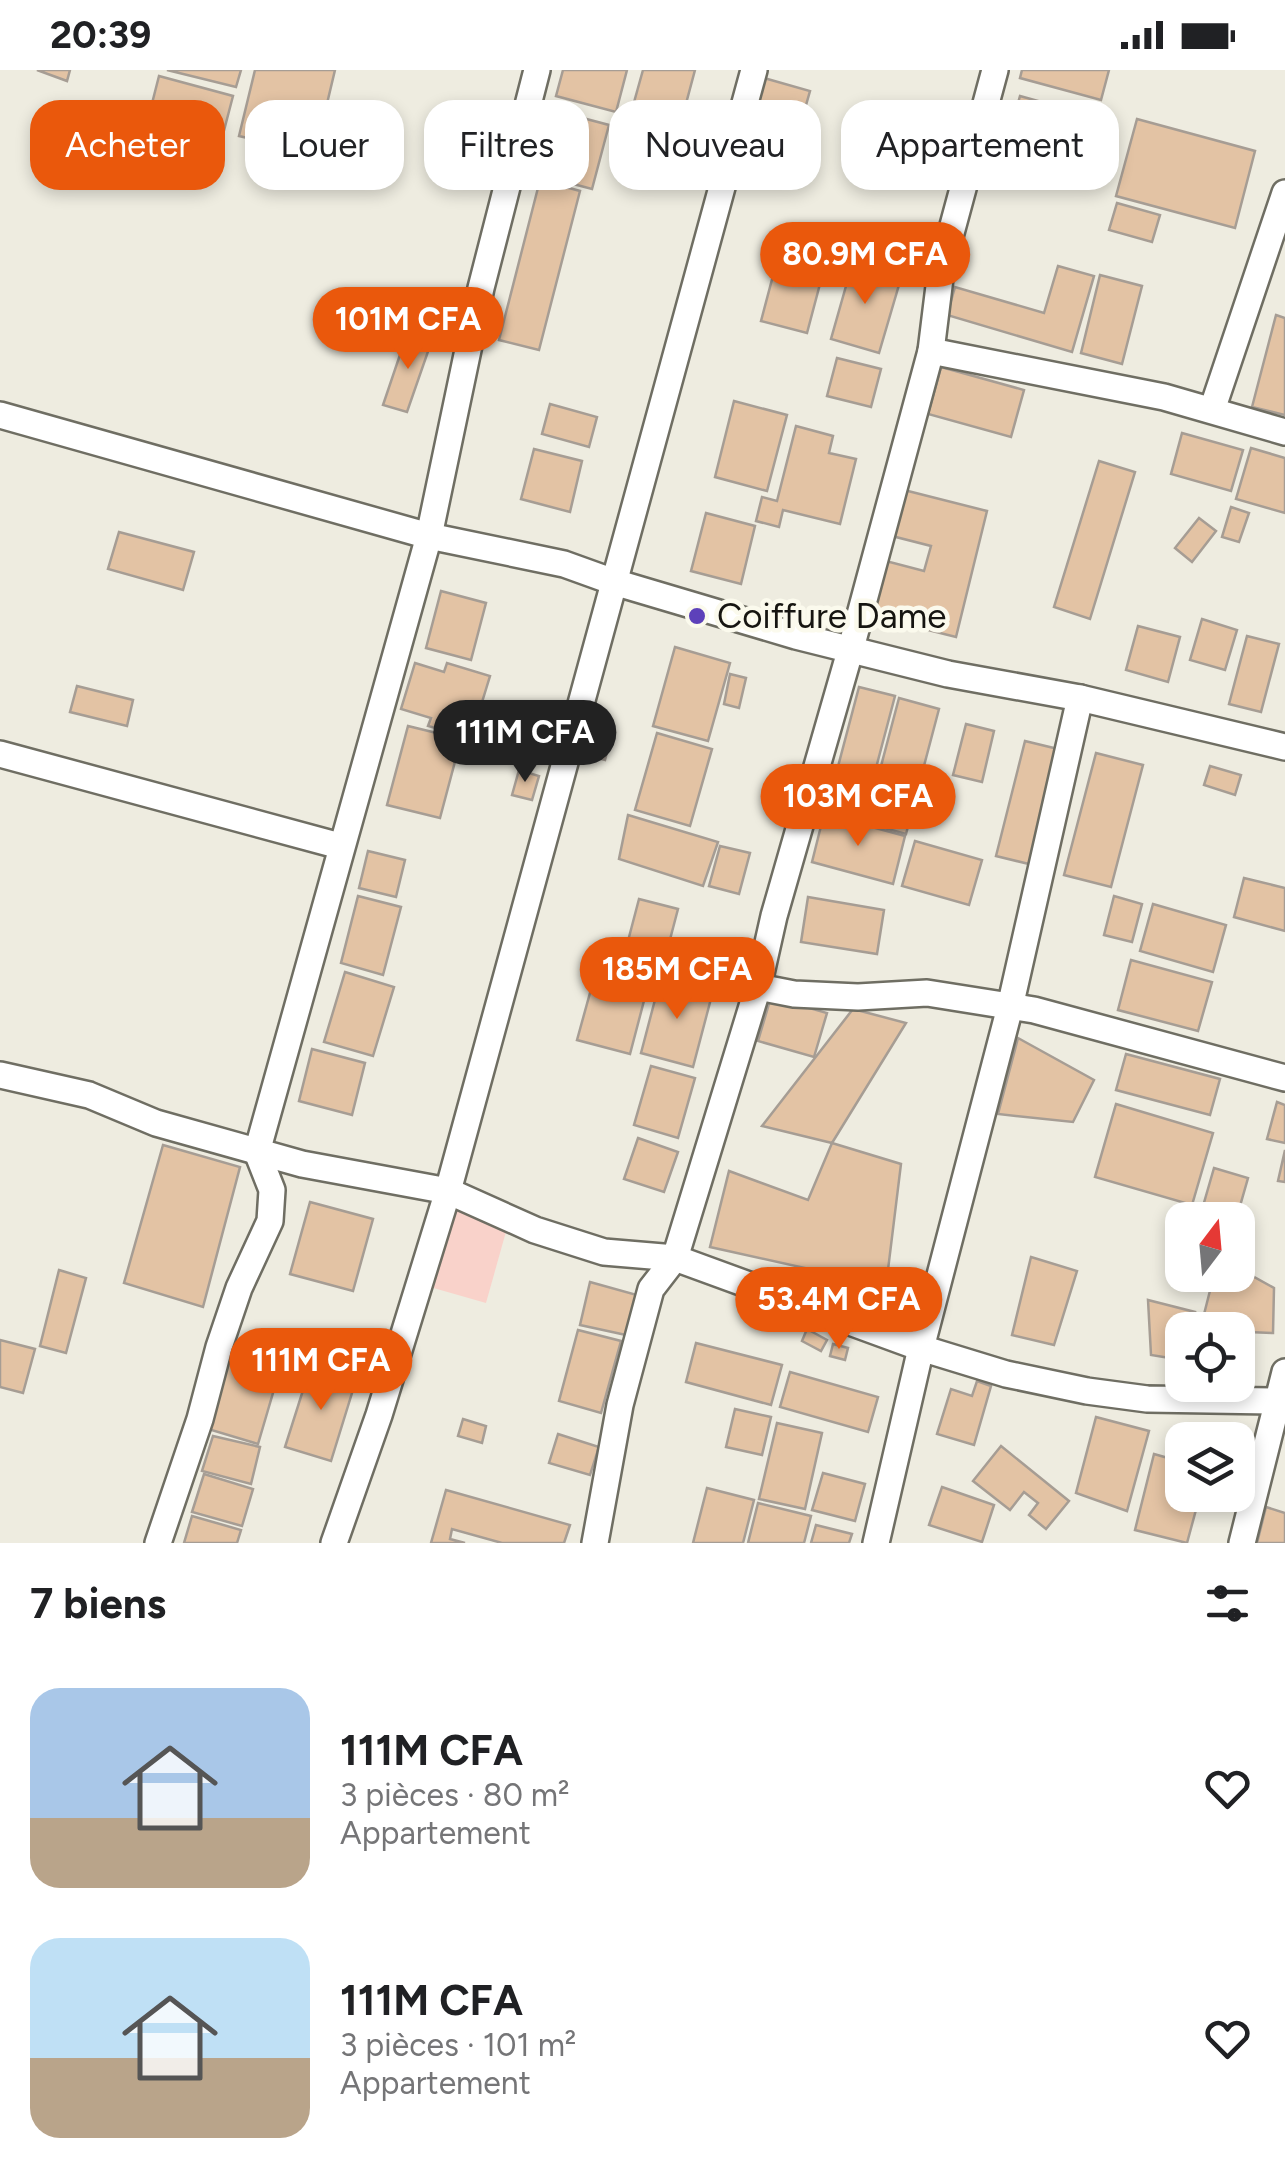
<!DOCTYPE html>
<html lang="fr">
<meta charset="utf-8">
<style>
:root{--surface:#fff;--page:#f6f6f6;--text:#202124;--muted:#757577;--accent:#ea580c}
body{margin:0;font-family:Figtree,sans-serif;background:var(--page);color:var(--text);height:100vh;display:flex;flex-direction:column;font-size:38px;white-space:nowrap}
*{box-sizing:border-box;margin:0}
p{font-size:32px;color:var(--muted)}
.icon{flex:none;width:55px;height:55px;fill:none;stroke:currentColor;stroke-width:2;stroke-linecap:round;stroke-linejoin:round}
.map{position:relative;height:1473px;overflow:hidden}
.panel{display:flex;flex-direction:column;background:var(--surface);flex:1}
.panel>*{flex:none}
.top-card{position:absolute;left:30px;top:30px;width:1225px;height:90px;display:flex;gap:20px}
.needle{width:65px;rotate:16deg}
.fabs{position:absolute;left:1165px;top:1132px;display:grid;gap:20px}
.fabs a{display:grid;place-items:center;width:90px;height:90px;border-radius:20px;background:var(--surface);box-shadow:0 5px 15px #0003;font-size:50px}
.price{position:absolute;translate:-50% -85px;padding:0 22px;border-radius:35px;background:var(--accent);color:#fff;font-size:32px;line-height:65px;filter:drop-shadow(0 2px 5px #0008)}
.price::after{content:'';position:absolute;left:50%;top:60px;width:30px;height:22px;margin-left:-15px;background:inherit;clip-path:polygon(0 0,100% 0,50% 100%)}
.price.active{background:#222;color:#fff}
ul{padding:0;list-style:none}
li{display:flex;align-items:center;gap:30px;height:250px;padding:0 30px}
li span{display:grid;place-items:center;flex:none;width:280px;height:200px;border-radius:30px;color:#555}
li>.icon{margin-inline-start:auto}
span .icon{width:120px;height:120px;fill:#fffc;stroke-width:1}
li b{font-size:42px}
h2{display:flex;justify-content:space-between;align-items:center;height:120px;padding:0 30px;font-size:42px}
.chip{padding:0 35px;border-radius:30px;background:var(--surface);box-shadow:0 5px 15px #0003;font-size:35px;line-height:90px}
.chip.active{background:var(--accent);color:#fff}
.status{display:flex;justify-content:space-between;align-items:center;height:70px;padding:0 50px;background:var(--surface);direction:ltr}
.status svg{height:28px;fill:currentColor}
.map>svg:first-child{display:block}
.green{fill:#f9d2ca}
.building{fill:#e3c3a4;stroke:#a69d94;stroke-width:2.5}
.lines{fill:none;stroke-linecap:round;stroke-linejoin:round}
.minor-casing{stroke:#6f6e63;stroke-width:30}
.minor{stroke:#fff;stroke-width:25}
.poi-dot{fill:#5d41ba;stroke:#fbfaed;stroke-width:4}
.labels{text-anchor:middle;stroke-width:9;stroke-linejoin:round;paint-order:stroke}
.poi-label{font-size:35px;fill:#161511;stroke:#fbfaed;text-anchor:start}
</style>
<div class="status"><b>20:39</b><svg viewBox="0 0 49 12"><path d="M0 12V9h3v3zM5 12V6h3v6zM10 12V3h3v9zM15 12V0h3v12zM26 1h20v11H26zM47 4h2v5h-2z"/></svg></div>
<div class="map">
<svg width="1285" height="1473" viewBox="0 0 1285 1473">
<rect width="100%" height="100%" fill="#eeece0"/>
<!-- green -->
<path class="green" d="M446,1133L509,1151L486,1233L423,1215Z"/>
<!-- building -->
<g class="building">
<path d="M37,0H70L67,11Z"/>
<path d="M167,0H241L236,17Z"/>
<path d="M255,0H335L315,84L239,66Z"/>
<path d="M563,0H627L616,42L556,26Z"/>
<path d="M643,0H695L680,56L631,43Z"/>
<path d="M1022,0H1109L1101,30L1020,8Z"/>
<path d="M159,6L233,26L221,72L147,53Z"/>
<path d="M764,8L810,21L798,63L752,49Z"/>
<path d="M1020,26L1078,42L1061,103L1003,86Z"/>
<path d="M560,42L609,55L592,119L543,106Z"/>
<path d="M1137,49L1255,81L1235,158L1116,126Z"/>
<path d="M540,110L580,121L539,280L499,270Z"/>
<path d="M1117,133L1160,145L1152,172L1109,160Z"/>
<path d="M783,168L829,180L807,263L761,251Z"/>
<path d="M847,192L901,208L879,283L831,269L848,209L843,207Z"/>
<path d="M1058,196L1094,206L1072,282L947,245L955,217L1044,243Z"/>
<path d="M1100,205L1142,216L1122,294L1081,283Z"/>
<path d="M1276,245L1285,248V345L1252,337Z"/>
<path d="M408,261L432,270L407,342L383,335Z"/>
<path d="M837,288L881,299L871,337L827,326Z"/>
<path d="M941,297L1024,320L1011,367L928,344Z"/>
<path d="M734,331L787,345L767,421L715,407Z"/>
<path d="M550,334L597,347L589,377L542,364Z"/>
<path d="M796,356L833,366L829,383L856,389L840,454L783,440L779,457L756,451L762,427L777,431Z"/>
<path d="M1182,363L1243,380L1231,421L1171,404Z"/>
<path d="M1251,378L1285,388V443L1236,429Z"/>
<path d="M534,379L582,391L570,442L521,429Z"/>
<path d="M1099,391L1135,402L1090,549L1054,537Z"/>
<path d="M904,420L987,441L956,567L872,546L886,491L924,501L931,476L892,466Z"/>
<path d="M1231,437L1249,443L1239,472L1222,467Z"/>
<path d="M706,443L755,456L741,514L691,501Z"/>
<path d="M1199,448L1216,461L1192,492L1175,478Z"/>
<path d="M119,462L194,482L183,520L108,499Z"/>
<path d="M441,521L486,533L471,590L426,578Z"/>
<path d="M1202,549L1237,560L1225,600L1190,590Z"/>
<path d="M1138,556L1180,567L1168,612L1126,600Z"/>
<path d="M1247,566L1279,574L1261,642L1229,634Z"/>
<path d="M675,577L730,593L708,671L653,656Z"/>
<path d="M415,593L444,602L447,593L490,606L471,668L428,656L431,648L401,639Z"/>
<path d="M730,604L746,608L739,638L724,634Z"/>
<path d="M77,616L133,630L127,656L70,642Z"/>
<path d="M859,617L895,626L862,751L826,742Z"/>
<path d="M899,628L939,639L906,764L866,753Z"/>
<path d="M966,654L994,661L982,712L953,705Z"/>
<path d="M408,656L461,669L440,748L387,735Z"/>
<path d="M657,663L712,679L690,756L635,740Z"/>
<path d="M595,670L609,674L605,690L590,686Z"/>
<path d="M1025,671L1062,680L1033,795L996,786Z"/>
<path d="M1096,683L1143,695L1111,817L1064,805Z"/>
<path d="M1210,696L1241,705L1235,725L1204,715Z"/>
<path d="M519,700L539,706L532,730L512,725Z"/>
<path d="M824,744L905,766L893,814L812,792Z"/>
<path d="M628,745L718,772L703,816L619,789Z"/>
<path d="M915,771L982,790L969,835L902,816Z"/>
<path d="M720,776L750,783L739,824L709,816Z"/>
<path d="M368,781L405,790L396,827L359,818Z"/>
<path d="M1244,808L1285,818V861L1234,847Z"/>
<path d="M358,826L401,837L383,905L341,893Z"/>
<path d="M1114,826L1142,834L1132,872L1104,865Z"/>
<path d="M808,827L884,840L877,884L801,872Z"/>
<path d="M639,829L678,839L662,900L623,890Z"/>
<path d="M1153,834L1226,855L1213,902L1140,881Z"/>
<path d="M1131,890L1212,912L1198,961L1118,940Z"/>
<path d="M598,894L650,908L630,984L577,970Z"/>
<path d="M345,902L394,917L373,986L324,972Z"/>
<path d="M661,907L713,921L693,997L641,983Z"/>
<path d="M771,927L827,943L814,987L758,971Z"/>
<path d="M853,939L906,953L832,1073L762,1056Z"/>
<path d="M1018,968L1094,1010L1073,1052L998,1044Z"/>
<path d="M312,979L365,993L352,1045L299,1031Z"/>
<path d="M1126,984L1220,1009L1210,1045L1116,1020Z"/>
<path d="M651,996L695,1008L678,1068L634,1055Z"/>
<path d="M1277,1032L1285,1035V1073L1267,1069Z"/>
<path d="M1116,1034L1213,1063L1192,1135L1095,1107Z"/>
<path d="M638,1068L678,1082L664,1122L624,1109Z"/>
<path d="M832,1073L901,1094L886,1216L710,1177L729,1101L808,1130Z"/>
<path d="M163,1075L240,1097L203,1237L124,1213Z"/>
<path d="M1285,1080V1112L1278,1111Z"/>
<path d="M1214,1098L1248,1108L1236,1150H1199Z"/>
<path d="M310,1132L373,1149L353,1221L290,1204Z"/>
<path d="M1031,1187L1077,1201L1054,1275L1012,1265Z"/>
<path d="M1238,1198L1274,1218L1273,1263L1200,1260L1214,1205H1238Z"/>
<path d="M59,1200L86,1208L66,1283L40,1276Z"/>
<path d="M590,1212L637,1225L626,1265L580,1255Z"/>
<path d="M844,1219L869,1225L866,1236L841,1230Z"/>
<path d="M1148,1230L1195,1242L1190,1260H1182V1290L1151,1285Z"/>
<path d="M902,1237L918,1241L913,1264L897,1260Z"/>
<path d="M793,1241L805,1250L796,1260L785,1252Z"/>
<path d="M807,1259L827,1270L821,1281L802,1271Z"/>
<path d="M578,1260L621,1271L601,1343L559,1331Z"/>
<path d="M0,1270L35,1279L23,1323L0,1317Z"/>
<path d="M696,1273L782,1295L771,1335L686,1312Z"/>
<path d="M833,1274L848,1278L845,1290L830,1286Z"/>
<path d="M230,1284L280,1299L258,1374L208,1359Z"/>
<path d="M311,1295L356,1310L331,1391L285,1377Z"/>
<path d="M790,1302L878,1327L868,1362L780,1337Z"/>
<path d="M977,1311L991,1316L974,1375L937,1364L951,1319L972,1326Z"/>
<path d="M735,1339L771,1347L762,1385L726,1377Z"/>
<path d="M1096,1347L1149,1361L1127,1441L1076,1423Z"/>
<path d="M463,1349L486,1356L482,1373L458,1366Z"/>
<path d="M777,1353L822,1363L805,1439L759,1429Z"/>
<path d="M558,1364L599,1377L590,1405L549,1393Z"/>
<path d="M213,1366L260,1377L251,1414L202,1401Z"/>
<path d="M1001,1376L1069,1431L1046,1459L1029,1445L1038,1433L1024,1422L1010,1440L973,1411Z"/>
<path d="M1154,1384L1182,1392V1425H1200L1187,1473L1135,1460Z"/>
<path d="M823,1403L865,1414L855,1451L812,1440Z"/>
<path d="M204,1404L253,1419L242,1456L192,1442Z"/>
<path d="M942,1417L994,1435L982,1472L929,1455Z"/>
<path d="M707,1418L754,1430L743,1473H693Z"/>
<path d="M446,1420L570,1455L564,1473H502L452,1459L450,1469L465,1473H431Z"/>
<path d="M758,1433L811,1446L804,1473H748Z"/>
<path d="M1266,1437L1285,1443V1473H1257Z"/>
<path d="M192,1446L241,1460L237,1473H184Z"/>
<path d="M816,1455L852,1464L849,1473H811Z"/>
</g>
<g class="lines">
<defs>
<g id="minor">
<path d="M931,281L1164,327L1285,362"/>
<path d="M1212,340L1285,123"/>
<path d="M0,345L429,466L564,494L614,512L796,566L948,604L1080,628L1285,677"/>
<path d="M0,684L340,776"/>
<path d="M758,917L794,924L858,927L927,923L1034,940L1285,1008"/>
<path d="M0,1005L89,1025L156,1053L302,1094L448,1121L535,1160L604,1182L675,1188L921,1278L1006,1304L1087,1321L1147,1329L1278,1331L1285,1328"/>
<path d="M158,1473L200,1349L219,1277L239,1218L270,1151L272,1120L257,1082L429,466L481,218L537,0"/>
<path d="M334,1473L379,1345L448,1121L754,0"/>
<path d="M595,1473L620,1335L651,1219L675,1188L758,917L774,846L851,578L931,281L941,200L995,0"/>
<path d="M876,1473L921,1278L1010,937L1080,628"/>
<path d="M1242,1473L1285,1302"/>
</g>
</defs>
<!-- minor casing -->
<use href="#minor" class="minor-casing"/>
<!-- minor -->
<use href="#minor" class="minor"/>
</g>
<!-- markers -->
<circle class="poi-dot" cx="697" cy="546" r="10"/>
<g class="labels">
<!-- poi labels -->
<g class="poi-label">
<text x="717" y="558">Coiffure Dame</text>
</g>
</g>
</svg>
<div class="fabs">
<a><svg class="needle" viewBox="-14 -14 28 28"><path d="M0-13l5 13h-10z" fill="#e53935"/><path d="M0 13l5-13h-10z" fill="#757577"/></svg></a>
<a><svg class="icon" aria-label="locate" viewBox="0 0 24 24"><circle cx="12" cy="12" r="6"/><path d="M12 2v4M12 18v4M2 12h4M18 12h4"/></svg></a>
<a><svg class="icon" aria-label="layers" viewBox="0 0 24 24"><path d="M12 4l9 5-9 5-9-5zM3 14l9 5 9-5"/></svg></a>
</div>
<b class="price" style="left:865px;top:237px">80.9M CFA</b>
<b class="price" style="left:408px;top:302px">101M CFA</b>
<b class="price active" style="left:525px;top:715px">111M CFA</b>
<b class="price" style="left:858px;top:779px">103M CFA</b>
<b class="price" style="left:677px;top:952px">185M CFA</b>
<b class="price" style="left:839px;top:1282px">53.4M CFA</b>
<b class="price" style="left:321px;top:1343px">111M CFA</b>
<div class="top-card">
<a class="chip active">Acheter</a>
<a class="chip">Louer</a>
<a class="chip">Filtres</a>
<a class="chip">Nouveau</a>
<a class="chip">Appartement</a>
</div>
</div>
<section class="panel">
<h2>7 biens<svg class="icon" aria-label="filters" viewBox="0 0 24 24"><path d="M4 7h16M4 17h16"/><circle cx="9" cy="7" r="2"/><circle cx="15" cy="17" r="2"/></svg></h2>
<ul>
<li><span style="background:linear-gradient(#a9c7e8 65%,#b9a48a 0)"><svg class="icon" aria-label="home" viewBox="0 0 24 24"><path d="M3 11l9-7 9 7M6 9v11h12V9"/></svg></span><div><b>111M CFA</b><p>3 pièces · 80 m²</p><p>Appartement</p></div><svg class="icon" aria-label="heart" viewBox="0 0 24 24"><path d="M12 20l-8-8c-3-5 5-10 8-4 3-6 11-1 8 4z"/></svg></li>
<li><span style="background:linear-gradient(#bfe0f5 60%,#b9a48a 0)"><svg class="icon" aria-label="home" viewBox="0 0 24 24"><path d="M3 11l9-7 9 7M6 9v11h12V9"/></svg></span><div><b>111M CFA</b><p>3 pièces · 101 m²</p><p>Appartement</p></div><svg class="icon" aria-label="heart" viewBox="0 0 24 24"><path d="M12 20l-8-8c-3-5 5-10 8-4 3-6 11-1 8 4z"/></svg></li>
</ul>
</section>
